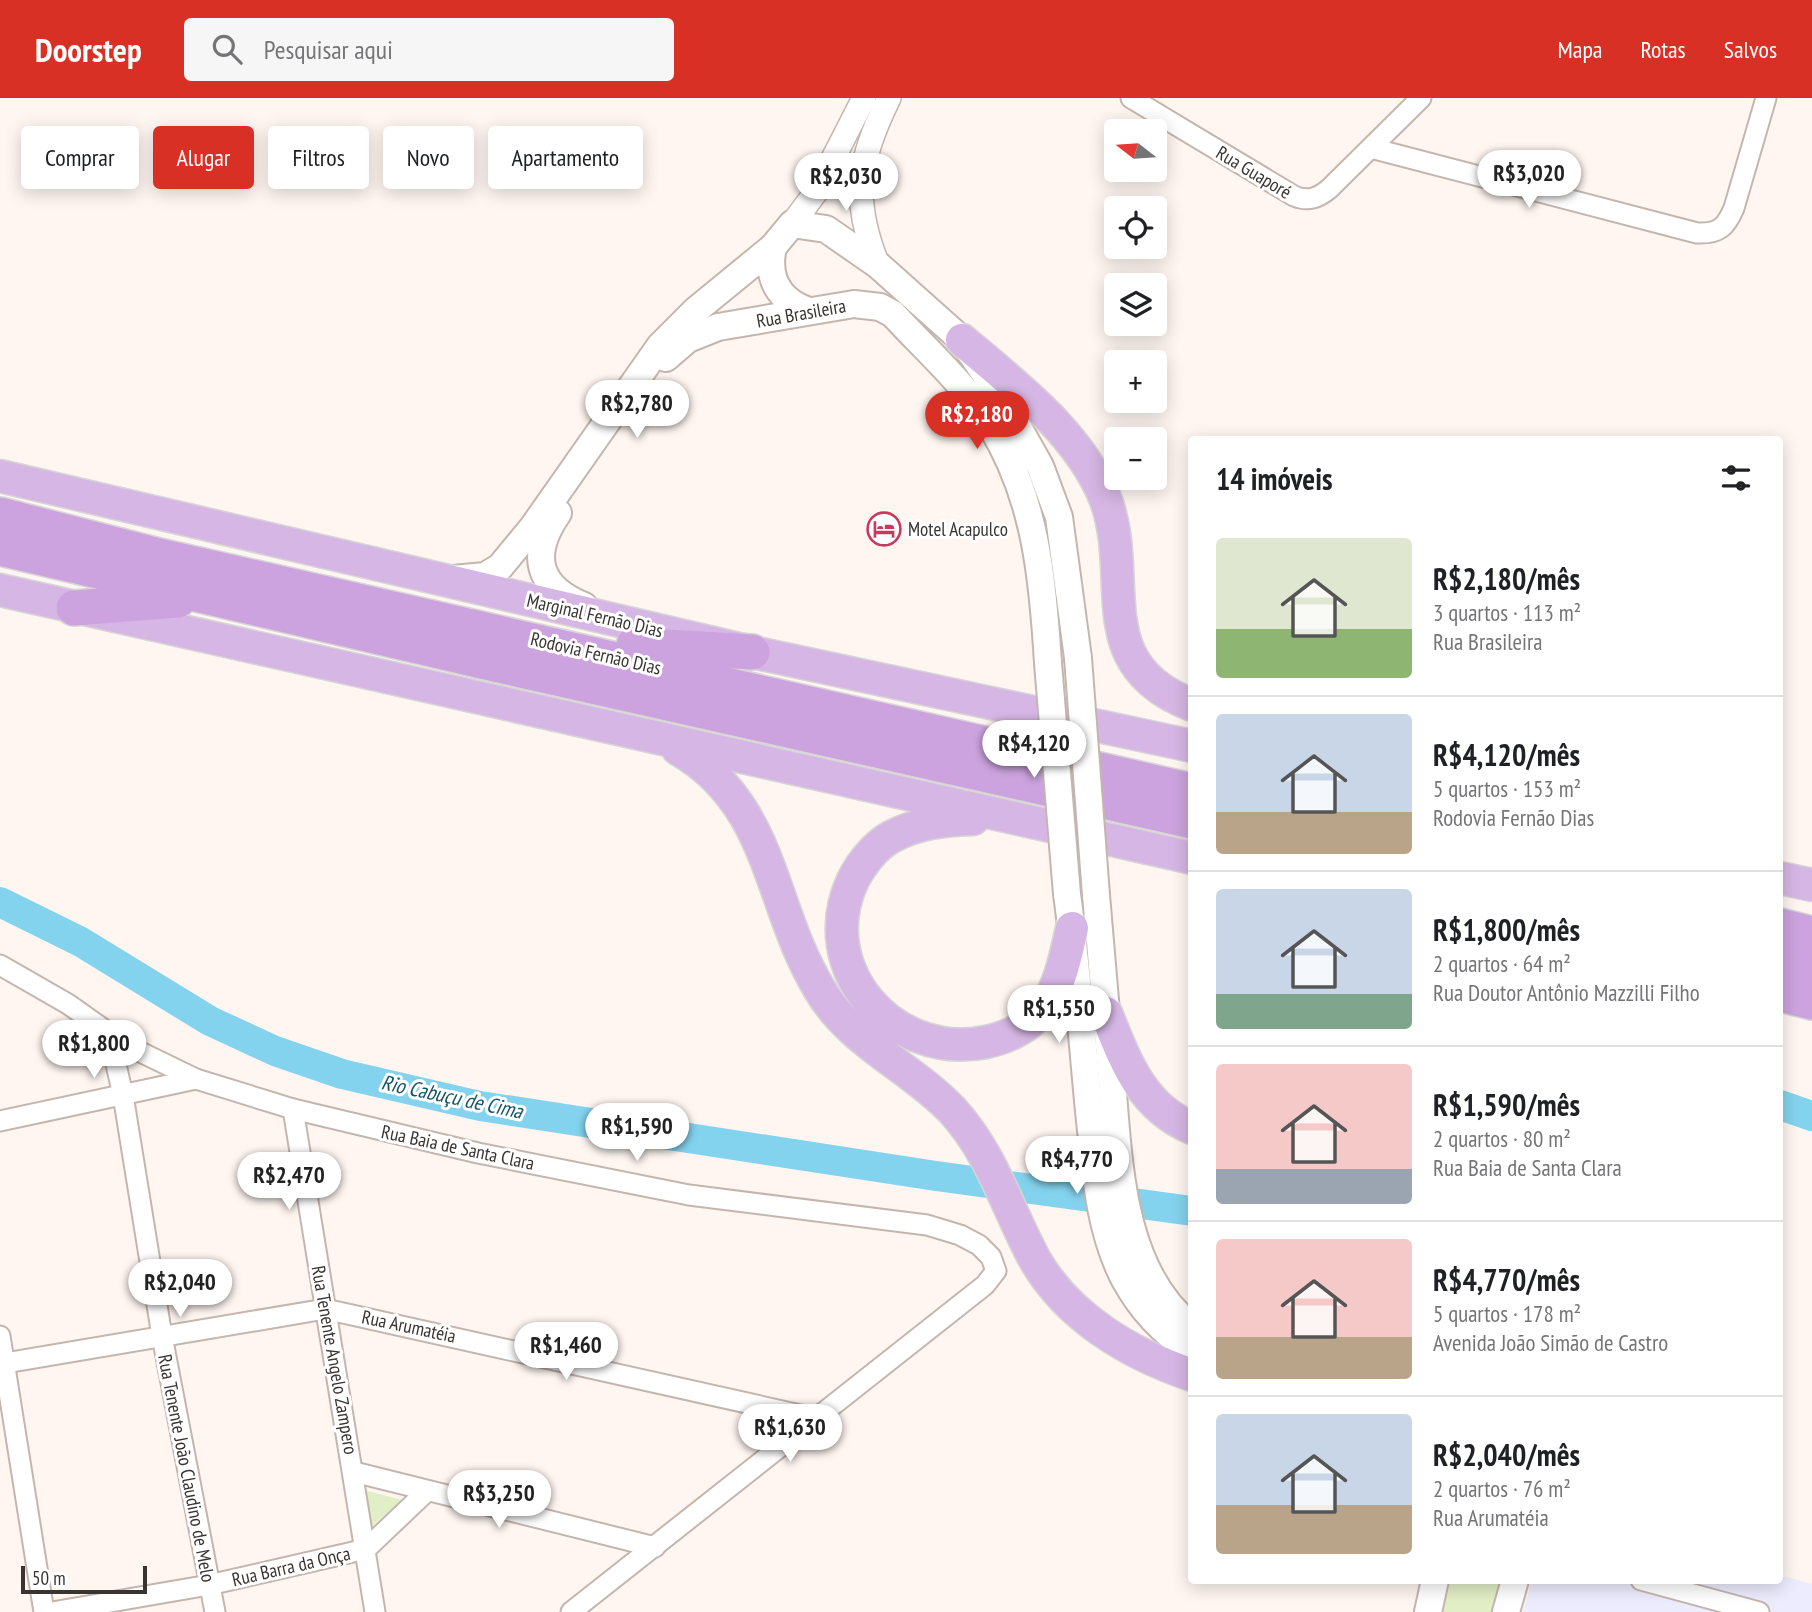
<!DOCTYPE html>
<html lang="pt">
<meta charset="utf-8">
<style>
:root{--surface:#fff;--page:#f6f6f6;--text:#202124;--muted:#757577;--line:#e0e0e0;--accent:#d93025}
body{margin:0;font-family:"PT Sans Narrow",sans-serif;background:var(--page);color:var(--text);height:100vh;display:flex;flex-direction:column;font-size:26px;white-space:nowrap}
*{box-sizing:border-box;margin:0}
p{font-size:23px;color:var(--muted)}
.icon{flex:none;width:38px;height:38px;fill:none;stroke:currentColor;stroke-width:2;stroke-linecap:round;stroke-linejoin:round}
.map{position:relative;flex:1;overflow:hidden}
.details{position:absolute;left:1188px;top:338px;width:595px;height:1148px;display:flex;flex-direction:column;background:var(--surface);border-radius:7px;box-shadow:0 4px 18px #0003}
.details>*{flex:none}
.banner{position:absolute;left:21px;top:28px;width:665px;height:63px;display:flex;gap:14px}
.needle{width:46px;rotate:287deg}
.fabs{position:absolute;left:1104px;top:21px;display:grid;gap:14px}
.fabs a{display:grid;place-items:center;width:63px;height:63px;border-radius:7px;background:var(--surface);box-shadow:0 4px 18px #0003;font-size:35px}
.scale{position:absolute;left:21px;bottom:18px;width:126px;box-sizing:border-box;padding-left:7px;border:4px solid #393431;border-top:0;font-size:19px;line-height:24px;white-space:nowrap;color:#393431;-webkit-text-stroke:5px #fff;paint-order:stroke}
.price{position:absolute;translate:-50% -60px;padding:0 16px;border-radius:24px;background:#fff;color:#222;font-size:23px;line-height:46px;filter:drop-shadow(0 2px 4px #0008)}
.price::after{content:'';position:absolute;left:50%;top:42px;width:21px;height:16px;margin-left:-10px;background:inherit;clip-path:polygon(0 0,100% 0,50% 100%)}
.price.active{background:var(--accent);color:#fff}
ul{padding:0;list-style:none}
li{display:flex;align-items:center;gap:21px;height:175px;padding:0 28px}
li+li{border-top:2px solid var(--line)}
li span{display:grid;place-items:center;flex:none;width:196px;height:140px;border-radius:7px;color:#555}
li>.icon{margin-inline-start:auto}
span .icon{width:84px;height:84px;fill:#fffc;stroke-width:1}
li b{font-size:30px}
h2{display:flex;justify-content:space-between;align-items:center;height:84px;padding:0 28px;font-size:30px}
.tag{padding:0 24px;border-radius:7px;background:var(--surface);box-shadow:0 4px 18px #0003;font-size:24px;line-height:63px}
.tag.active{background:var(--accent);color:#fff}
header{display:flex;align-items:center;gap:42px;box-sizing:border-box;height:98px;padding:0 35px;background:var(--accent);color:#fff}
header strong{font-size:33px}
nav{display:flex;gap:38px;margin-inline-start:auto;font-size:24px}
.search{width:490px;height:63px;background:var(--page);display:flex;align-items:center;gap:18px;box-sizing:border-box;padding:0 24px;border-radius:7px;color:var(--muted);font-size:26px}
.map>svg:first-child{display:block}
.commercial{fill:#edecfe}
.green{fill:#e1eec6}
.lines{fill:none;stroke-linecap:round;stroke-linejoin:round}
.river{stroke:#84d3ee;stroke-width:30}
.minor-casing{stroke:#c4b6ae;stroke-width:23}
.tertiary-casing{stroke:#c4b6ae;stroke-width:26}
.secondary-casing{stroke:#c4b6ae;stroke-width:30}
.trunk-casing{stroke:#d7d6d6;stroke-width:35}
.motorway-casing{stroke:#d7d6d6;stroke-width:38}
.minor{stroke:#fff;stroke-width:19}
.tertiary{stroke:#fff;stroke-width:23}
.secondary{stroke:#fff;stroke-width:26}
.trunk{stroke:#d6b6e4;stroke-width:32}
.motorway{stroke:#cca3de;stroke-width:35}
.secondary-bridge-casing{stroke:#c4b6ae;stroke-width:30;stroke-linecap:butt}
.secondary-bridge{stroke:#fff;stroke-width:26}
.labels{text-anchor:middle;stroke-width:6;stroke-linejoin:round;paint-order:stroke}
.street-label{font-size:19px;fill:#393431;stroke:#fff}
.poi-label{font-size:19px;fill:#393431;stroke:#fff;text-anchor:start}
.water-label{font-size:21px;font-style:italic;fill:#135568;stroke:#fff}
</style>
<header>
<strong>Doorstep</strong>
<div class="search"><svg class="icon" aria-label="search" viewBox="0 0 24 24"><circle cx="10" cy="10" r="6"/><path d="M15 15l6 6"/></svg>Pesquisar aqui</div>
<nav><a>Mapa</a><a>Rotas</a><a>Salvos</a></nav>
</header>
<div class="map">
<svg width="1812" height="1514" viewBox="0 0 1812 1514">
<rect width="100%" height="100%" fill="#fff6f1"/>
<!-- commercial -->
<path class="commercial" d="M1780,1477L1812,1486V1514H1523L1532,1482H1780Z"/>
<!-- green -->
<g class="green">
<path d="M356,1390L402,1402L365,1434Z"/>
<path d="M1449,1482H1502L1494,1514H1439Z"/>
</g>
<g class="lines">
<!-- river -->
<g class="river">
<path d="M0,804L81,844L210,923L275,953L342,976L480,1008L936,1078L1192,1113"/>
<path d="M1780,1007L1812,1018"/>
</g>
<defs>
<g id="minor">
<path d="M1131,0L1294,98C1308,104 1318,100 1329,91L1421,0"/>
<path d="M1371,50L1697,135C1719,136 1726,129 1734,110L1766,0"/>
<path d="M0,867L68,906L126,947L196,981L293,1011L478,1055L689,1097L927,1127L960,1137L979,1147L991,1159L996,1173L985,1187L571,1514"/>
<path d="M109,936L123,997L162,1238L215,1514"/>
<path d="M293,1011L375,1514"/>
<path d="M0,1023L196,981"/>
<path d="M0,1238L44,1514"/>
<path d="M0,1266L325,1211L814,1320"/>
<path d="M354,1374L655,1449"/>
<path d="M1641,1482L1759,1514"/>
<path d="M52,1514L209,1487L366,1451L426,1394"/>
</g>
<g id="tertiary">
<path d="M792,126L816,94L864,0"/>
<path d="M878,167C851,101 858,63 889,0"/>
</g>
<g id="secondary">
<path d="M773,149C766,180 779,203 809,213"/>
<path d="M666,260L688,241L718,229L854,206L880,209L893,216C926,252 965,286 991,328C1036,401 1043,482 1048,565"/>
<path d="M558,415C529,457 537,489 584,508"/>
<path d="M453,481L485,478L500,469L533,429L660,248L696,212L773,149L792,126L826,131L878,167L962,242L1004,304L1040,368L1059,419L1078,560"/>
<path d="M1067,796C1077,868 1082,941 1089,1013C1095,1068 1098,1130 1124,1180C1140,1210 1163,1235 1192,1253"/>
<path d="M1096,797C1101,855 1106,914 1111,972C1119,1056 1118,1171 1192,1229"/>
<path d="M1428,1514L1435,1482"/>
<path d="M1506,1514L1515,1482"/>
</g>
<g id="trunk">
<path d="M962,242C1014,286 1079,335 1105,400C1136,480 1085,566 1192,607"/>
<path d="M0,378L752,554L1192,648"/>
<path d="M0,492L1192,760"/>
<path d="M678,651C774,706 768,807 820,892C851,945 911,969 952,1012C992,1055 1007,1110 1034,1160C1067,1219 1130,1256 1192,1277"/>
<path d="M973,721C944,722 917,725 891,739C875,748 861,766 853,782C811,871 894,963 986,944C1050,930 1060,886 1072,830"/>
<path d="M1780,780L1812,787"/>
<path d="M1106,915C1125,962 1141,1009 1192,1030"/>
</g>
<g id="motorway">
<path d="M0,417L155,457L1192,693"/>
<path d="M0,450L486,564L1192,723"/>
<path d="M74,510L178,502"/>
<path d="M634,547L752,554"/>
<path d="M1780,828L1812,836"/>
<path d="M1780,862L1812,871"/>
<path d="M1780,896L1812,904"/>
</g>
</defs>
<!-- minor casing -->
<use href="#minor" class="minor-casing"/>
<!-- tertiary casing -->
<use href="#tertiary" class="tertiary-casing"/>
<!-- secondary casing -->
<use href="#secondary" class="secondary-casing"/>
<!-- trunk casing -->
<use href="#trunk" class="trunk-casing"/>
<!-- motorway casing -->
<use href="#motorway" class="motorway-casing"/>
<!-- minor -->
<use href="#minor" class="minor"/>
<!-- tertiary -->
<use href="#tertiary" class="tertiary"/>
<!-- secondary -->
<use href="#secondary" class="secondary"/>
<!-- trunk -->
<use href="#trunk" class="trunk"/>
<!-- motorway -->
<use href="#motorway" class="motorway"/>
<defs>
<g id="secondary-bridge">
<path d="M1078,560L1096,797"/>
<path d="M1048,565L1067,796"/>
</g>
</defs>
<!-- secondary-bridge casing -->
<use href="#secondary-bridge" class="secondary-bridge-casing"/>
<!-- secondary-bridge -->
<use href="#secondary-bridge" class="secondary-bridge"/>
</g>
<!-- icons -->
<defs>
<symbol id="hotel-ring" viewBox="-11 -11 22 22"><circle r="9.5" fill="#fff" stroke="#c8395e" stroke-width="1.5"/><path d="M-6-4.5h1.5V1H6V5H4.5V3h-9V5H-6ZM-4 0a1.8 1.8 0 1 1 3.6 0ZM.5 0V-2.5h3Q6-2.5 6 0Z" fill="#c8395e"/></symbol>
</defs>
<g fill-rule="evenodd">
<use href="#hotel-ring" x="865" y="412" width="38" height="38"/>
</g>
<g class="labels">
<!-- street labels -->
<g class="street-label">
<text transform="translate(1254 74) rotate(31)" y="7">Rua Guaporé</text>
<text transform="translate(801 215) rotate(-10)" y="7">Rua Brasileira</text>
<text transform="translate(595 517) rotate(13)" y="7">Marginal Fernão Dias</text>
<text transform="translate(596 555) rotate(13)" y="7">Rodovia Fernão Dias</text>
<text transform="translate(458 1049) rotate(12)" y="7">Rua Baia de Santa Clara</text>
<text transform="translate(409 1228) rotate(12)" y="7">Rua Arumatéia</text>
<text transform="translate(335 1262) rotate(80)" y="7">Rua Tenente Angelo Zampero</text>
<text transform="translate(187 1370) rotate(79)" y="7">Rua Tenente João Claudino de Melo</text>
<text transform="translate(291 1468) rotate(-13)" y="7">Rua Barra da Onça</text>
</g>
<!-- poi labels -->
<g class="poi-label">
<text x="908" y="438">Motel Acapulco</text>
</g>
<!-- water labels -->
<g class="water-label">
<text transform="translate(452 999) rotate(12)" y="7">Rio Cabuçu de Cima</text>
</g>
</g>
</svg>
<div class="fabs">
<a><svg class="needle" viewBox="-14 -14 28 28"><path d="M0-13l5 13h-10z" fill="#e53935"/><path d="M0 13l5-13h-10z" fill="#757577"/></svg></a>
<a><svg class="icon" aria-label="locate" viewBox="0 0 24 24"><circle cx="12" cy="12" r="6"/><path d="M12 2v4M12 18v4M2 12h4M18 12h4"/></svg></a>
<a><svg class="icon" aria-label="layers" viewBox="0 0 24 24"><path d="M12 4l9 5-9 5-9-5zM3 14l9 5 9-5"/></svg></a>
<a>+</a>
<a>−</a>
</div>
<div class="scale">50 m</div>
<b class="price" style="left:1529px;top:112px">R$3,020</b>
<b class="price" style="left:846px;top:115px">R$2,030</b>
<b class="price" style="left:637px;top:342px">R$2,780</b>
<b class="price active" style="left:977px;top:353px">R$2,180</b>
<b class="price" style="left:1034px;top:682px">R$4,120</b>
<b class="price" style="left:1059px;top:947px">R$1,550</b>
<b class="price" style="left:94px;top:982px">R$1,800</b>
<b class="price" style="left:637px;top:1065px">R$1,590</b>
<b class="price" style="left:1077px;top:1098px">R$4,770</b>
<b class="price" style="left:289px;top:1114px">R$2,470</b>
<b class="price" style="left:180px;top:1221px">R$2,040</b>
<b class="price" style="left:566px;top:1284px">R$1,460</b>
<b class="price" style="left:790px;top:1366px">R$1,630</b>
<b class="price" style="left:499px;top:1432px">R$3,250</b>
<div class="banner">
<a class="tag">Comprar</a>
<a class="tag active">Alugar</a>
<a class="tag">Filtros</a>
<a class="tag">Novo</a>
<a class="tag">Apartamento</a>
</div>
<section class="details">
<h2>14 imóveis<svg class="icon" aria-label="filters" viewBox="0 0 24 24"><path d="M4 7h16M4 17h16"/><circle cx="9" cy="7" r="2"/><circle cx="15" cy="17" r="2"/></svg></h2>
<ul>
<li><span style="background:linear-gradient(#dfe7d0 65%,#8fb573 0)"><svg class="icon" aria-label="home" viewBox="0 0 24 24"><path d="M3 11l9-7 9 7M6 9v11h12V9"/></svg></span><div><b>R$2,180/mês</b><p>3 quartos · 113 m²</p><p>Rua Brasileira</p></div></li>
<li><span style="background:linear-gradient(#c9d6e8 70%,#b9a48a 0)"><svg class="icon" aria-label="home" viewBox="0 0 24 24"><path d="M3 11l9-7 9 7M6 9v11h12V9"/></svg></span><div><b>R$4,120/mês</b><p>5 quartos · 153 m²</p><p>Rodovia Fernão Dias</p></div></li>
<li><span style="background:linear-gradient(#c9d6e8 75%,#7fa58c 0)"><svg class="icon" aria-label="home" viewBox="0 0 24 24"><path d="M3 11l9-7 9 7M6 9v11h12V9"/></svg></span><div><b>R$1,800/mês</b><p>2 quartos · 64 m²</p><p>Rua Doutor Antônio Mazzilli Filho</p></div></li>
<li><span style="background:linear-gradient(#f6c9c9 75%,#9aa5b1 0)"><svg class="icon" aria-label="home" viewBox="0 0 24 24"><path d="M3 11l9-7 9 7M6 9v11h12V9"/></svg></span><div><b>R$1,590/mês</b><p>2 quartos · 80 m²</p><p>Rua Baia de Santa Clara</p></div></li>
<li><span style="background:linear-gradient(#f6c9c9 70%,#b9a48a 0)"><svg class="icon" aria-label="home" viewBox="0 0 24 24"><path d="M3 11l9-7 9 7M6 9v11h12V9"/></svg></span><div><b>R$4,770/mês</b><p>5 quartos · 178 m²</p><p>Avenida João Simão de Castro</p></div></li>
<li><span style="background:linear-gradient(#c9d6e8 65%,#b9a48a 0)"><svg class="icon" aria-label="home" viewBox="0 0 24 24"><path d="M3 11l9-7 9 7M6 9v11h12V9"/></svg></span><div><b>R$2,040/mês</b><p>2 quartos · 76 m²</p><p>Rua Arumatéia</p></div></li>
</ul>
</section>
</div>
